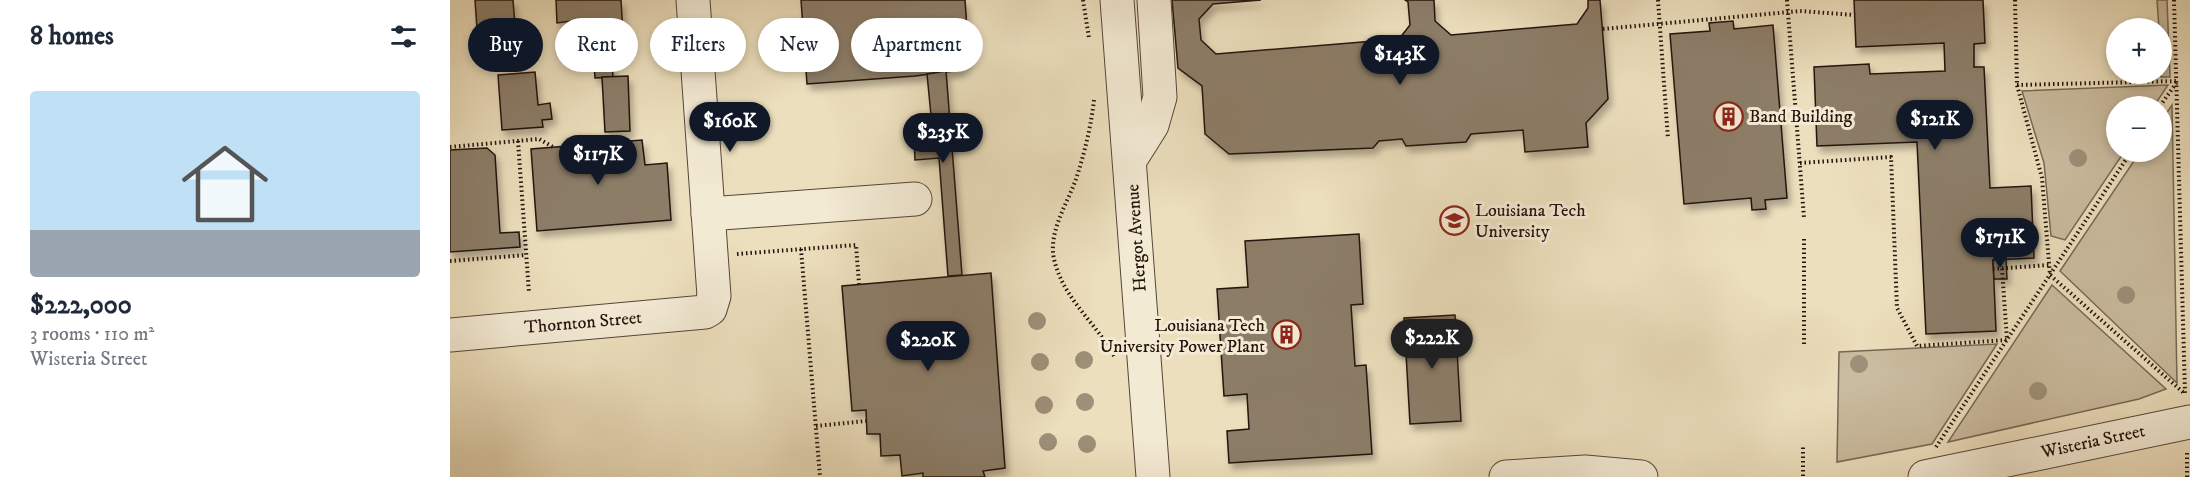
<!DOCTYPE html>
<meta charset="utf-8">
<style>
:root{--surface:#fff;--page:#f6f6f7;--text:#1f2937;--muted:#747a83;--accent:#111827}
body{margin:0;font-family:"IM FELL DW Pica",serif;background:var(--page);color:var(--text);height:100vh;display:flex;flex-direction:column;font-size:22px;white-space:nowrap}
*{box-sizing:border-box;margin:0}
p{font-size:20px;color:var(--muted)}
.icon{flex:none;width:33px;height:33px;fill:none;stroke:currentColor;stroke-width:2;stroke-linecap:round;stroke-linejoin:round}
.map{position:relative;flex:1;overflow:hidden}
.details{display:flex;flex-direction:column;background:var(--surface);width:450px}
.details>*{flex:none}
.guide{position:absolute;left:18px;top:18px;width:570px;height:54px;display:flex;gap:12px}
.controls{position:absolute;left:1656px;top:18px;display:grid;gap:12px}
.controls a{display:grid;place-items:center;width:66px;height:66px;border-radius:50%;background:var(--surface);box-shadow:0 3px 9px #0003;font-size:30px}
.price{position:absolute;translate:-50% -51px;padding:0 14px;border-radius:21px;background:var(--accent);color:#fff;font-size:20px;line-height:39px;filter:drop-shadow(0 2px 3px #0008)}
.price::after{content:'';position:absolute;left:50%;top:36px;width:18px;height:14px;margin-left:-9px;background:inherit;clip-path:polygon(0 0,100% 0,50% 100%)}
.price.on{background:#222;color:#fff}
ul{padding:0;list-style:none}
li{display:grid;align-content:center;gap:12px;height:318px;padding:0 30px}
li span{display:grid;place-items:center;height:186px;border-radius:6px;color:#555}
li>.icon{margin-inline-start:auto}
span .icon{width:108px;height:108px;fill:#fffc;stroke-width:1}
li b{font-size:26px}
h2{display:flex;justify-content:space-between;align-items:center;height:72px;padding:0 30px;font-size:26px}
.chip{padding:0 21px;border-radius:27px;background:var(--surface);box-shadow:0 3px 9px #0003;font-size:21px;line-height:54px}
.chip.on{background:var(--accent);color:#fff}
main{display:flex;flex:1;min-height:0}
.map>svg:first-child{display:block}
.green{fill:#cabc9f;stroke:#776855;stroke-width:1.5}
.building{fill:#8c7d68;stroke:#24130b;stroke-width:1.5;filter:url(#shadow)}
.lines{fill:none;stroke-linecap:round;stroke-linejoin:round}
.minor-casing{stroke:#564638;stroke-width:35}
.path{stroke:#24130b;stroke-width:4;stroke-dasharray:1.5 3;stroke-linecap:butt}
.minor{stroke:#f3ead4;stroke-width:33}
.tree{fill:#9e8f78}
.labels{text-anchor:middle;stroke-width:6;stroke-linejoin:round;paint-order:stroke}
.poi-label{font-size:18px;fill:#24130b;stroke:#f3ead4;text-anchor:start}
.street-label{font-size:18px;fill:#24130b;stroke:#f3ead4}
</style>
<main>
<section class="details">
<h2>8 homes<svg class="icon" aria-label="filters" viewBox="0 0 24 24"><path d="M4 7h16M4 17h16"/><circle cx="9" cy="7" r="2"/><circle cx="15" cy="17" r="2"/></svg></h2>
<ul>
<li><span style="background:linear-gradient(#bfe0f5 75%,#9aa5b1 0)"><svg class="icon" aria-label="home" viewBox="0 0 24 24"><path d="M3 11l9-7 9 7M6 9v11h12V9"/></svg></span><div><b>$222,000</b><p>3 rooms · 110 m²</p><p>Wisteria Street</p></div></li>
</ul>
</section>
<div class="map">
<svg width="1740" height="477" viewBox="0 0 1740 477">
<defs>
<filter id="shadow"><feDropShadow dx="3.5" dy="6" stdDeviation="3" flood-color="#0004"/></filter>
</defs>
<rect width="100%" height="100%" fill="#ecdfbd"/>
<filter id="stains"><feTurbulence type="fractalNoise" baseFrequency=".00333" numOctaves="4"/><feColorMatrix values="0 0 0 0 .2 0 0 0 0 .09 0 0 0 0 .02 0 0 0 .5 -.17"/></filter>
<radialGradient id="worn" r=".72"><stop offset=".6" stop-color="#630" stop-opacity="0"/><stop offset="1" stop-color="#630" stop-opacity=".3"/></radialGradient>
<!-- green -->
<g class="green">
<path d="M1707,0H1717L1720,77H1711L1712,28H1709Z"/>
<path d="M1718,85L1704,106H1666V152H1674L1615,240L1601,236L1594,163L1572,91Z"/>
<path d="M1722,105L1727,383L1610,271L1690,152H1712V120Z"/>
<path d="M1602,285L1716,389L1689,399L1498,442Z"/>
<path d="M1547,344L1482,444L1387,462L1389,352Z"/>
</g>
<!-- building -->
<g class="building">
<path d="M25,0H63L65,26L27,29Z"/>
<path d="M106,0H171L173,35L150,37V29L122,31L121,21L107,23Z"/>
<path d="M351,0H515L519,58L511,70L465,76L357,84Z"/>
<path d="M722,0H811L763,4L749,19L751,40L766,54L949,39L960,25L958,2L955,0H984L985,21L1001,35L1127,24L1138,8V0H1150L1158,99L1136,123L1138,147L1075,152L1073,130L1021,134L1016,142L956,146L952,139L929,141L923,148L779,154L755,134L752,86L728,68Z"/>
<path d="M1404,0H1533L1535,43L1524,44V67H1534L1540,188L1581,186L1584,258L1543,260L1546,331L1476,334L1467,142L1367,146L1364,67L1419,64L1420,74L1495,71L1494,43L1406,47Z"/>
<path d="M1283,21L1284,29L1323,25L1337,198L1315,200L1316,209L1302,210L1301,198L1234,204L1220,34L1260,31L1259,23Z"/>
<path d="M144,63H162L163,77L145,78Z"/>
<path d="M496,71L512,275L498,276L489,158L465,160L464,137L483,136L477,74Z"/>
<path d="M85,72L88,105L100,103L102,119L92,120L93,127L52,130L48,75Z"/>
<path d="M178,76L180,131L155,132L152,77Z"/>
<path d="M192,140L195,165L217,163L221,220L87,231L81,149Z"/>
<path d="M37,148L45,155L50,233L69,232L70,247L0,252V150Z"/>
<path d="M909,234L913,304L901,305L905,366L916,365L922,454L779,463L777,431L799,429L797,394L774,396L767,289L798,287L795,241Z"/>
<path d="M1556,259L1557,279H1544L1543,260Z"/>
<path d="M541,273L555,468L533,471L535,477H473V473L452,476L450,455L431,456L430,434H417L416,410L402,411L392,286Z"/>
<path d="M1005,315L1011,421L960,424L954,318Z"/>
</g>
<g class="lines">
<defs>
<g id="minor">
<path d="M667,0L703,477"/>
<path d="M680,160L702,125L710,97L704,0"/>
<path d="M258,214L465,199"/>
<path d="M0,335L255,312L260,309L264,296L243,0"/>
<path d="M1056,477L1135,472L1191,477"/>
<path d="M1475,477L1740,422"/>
</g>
</defs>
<!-- minor casing -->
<use href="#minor" class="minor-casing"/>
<!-- path -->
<g class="path">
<path d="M633,0L639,38"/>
<path d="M1208,0L1218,139"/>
<path d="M1337,0L1354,218"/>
<path d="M1565,0L1567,85L1592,178L1600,275L1735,394"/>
<path d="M1724,0L1735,393"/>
<path d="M1153,29L1350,11L1405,15"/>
<path d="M1567,85L1727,81"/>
<path d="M644,100C641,126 635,151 627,176C618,204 596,233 605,263C615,300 646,323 664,356"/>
<path d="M1710,106L1727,82"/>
<path d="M68,141L79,293"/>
<path d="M0,147L89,139L103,147"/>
<path d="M1350,163L1441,157L1447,308L1467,346L1557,340L1552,268"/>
<path d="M1354,239V344"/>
<path d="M351,249L370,477"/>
<path d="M287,254L406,245L409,284"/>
<path d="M0,261L76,255"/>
<path d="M1543,269L1599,265"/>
<path d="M366,426L416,421"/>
<path d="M1486,447L1681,152"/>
<path d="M1737,453V477"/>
<path d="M1353,476V445"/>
</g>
<!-- minor -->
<use href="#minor" class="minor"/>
</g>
<!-- trees -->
<g class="tree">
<circle cx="1628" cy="158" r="9"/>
<circle cx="1676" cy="295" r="9"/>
<circle cx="587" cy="321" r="9"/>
<circle cx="634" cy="360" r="9"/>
<circle cx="590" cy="362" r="9"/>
<circle cx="1409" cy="364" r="9"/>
<circle cx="1588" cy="391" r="9"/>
<circle cx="635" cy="402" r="9"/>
<circle cx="594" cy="405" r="9"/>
<circle cx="598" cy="442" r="9"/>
<circle cx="637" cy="444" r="9"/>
</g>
<!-- icons -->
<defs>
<symbol id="building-ring" viewBox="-11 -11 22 22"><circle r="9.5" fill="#f3ead4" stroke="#8f2418" stroke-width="1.5"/><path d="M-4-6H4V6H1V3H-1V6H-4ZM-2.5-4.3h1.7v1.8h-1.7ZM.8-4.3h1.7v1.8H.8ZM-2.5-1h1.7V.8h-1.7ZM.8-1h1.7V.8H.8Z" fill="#8f2418"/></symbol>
<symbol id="university-ring" viewBox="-11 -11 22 22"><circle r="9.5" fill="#f3ead4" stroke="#8f2418" stroke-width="1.5"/><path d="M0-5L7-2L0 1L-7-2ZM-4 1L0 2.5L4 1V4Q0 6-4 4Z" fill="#8f2418"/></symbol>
</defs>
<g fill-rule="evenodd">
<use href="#building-ring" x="1262" y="100" width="33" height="33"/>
<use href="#university-ring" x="988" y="204" width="33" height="33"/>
<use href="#building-ring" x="820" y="318" width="33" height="33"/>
</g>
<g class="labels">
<!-- poi labels -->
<g class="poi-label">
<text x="1299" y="122">Band Building</text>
<text x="1025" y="216">Louisiana Tech<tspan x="1025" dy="21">University</tspan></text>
<text x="815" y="331" text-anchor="end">Louisiana Tech<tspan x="815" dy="21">University Power Plant</tspan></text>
</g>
<!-- street labels -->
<g class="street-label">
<text transform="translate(686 238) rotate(-94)" y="6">Hergot Avenue</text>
<text transform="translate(133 322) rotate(-5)" y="6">Thornton Street</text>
<text transform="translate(1643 441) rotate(-12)" y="6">Wisteria Street</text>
</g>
</g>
<rect width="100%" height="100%" filter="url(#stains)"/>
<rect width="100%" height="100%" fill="url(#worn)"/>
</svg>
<div class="controls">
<a>+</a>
<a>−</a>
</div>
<b class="price" style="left:950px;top:86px">$143K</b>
<b class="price" style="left:1485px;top:151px">$121K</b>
<b class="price" style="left:280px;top:153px">$160K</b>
<b class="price" style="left:493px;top:164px">$235K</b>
<b class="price" style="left:148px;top:186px">$117K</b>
<b class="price" style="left:1550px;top:269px">$171K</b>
<b class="price on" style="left:982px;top:370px">$222K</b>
<b class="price" style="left:478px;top:372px">$220K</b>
<div class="guide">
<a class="chip on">Buy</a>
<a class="chip">Rent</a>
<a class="chip">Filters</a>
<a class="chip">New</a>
<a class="chip">Apartment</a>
</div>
</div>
</main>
